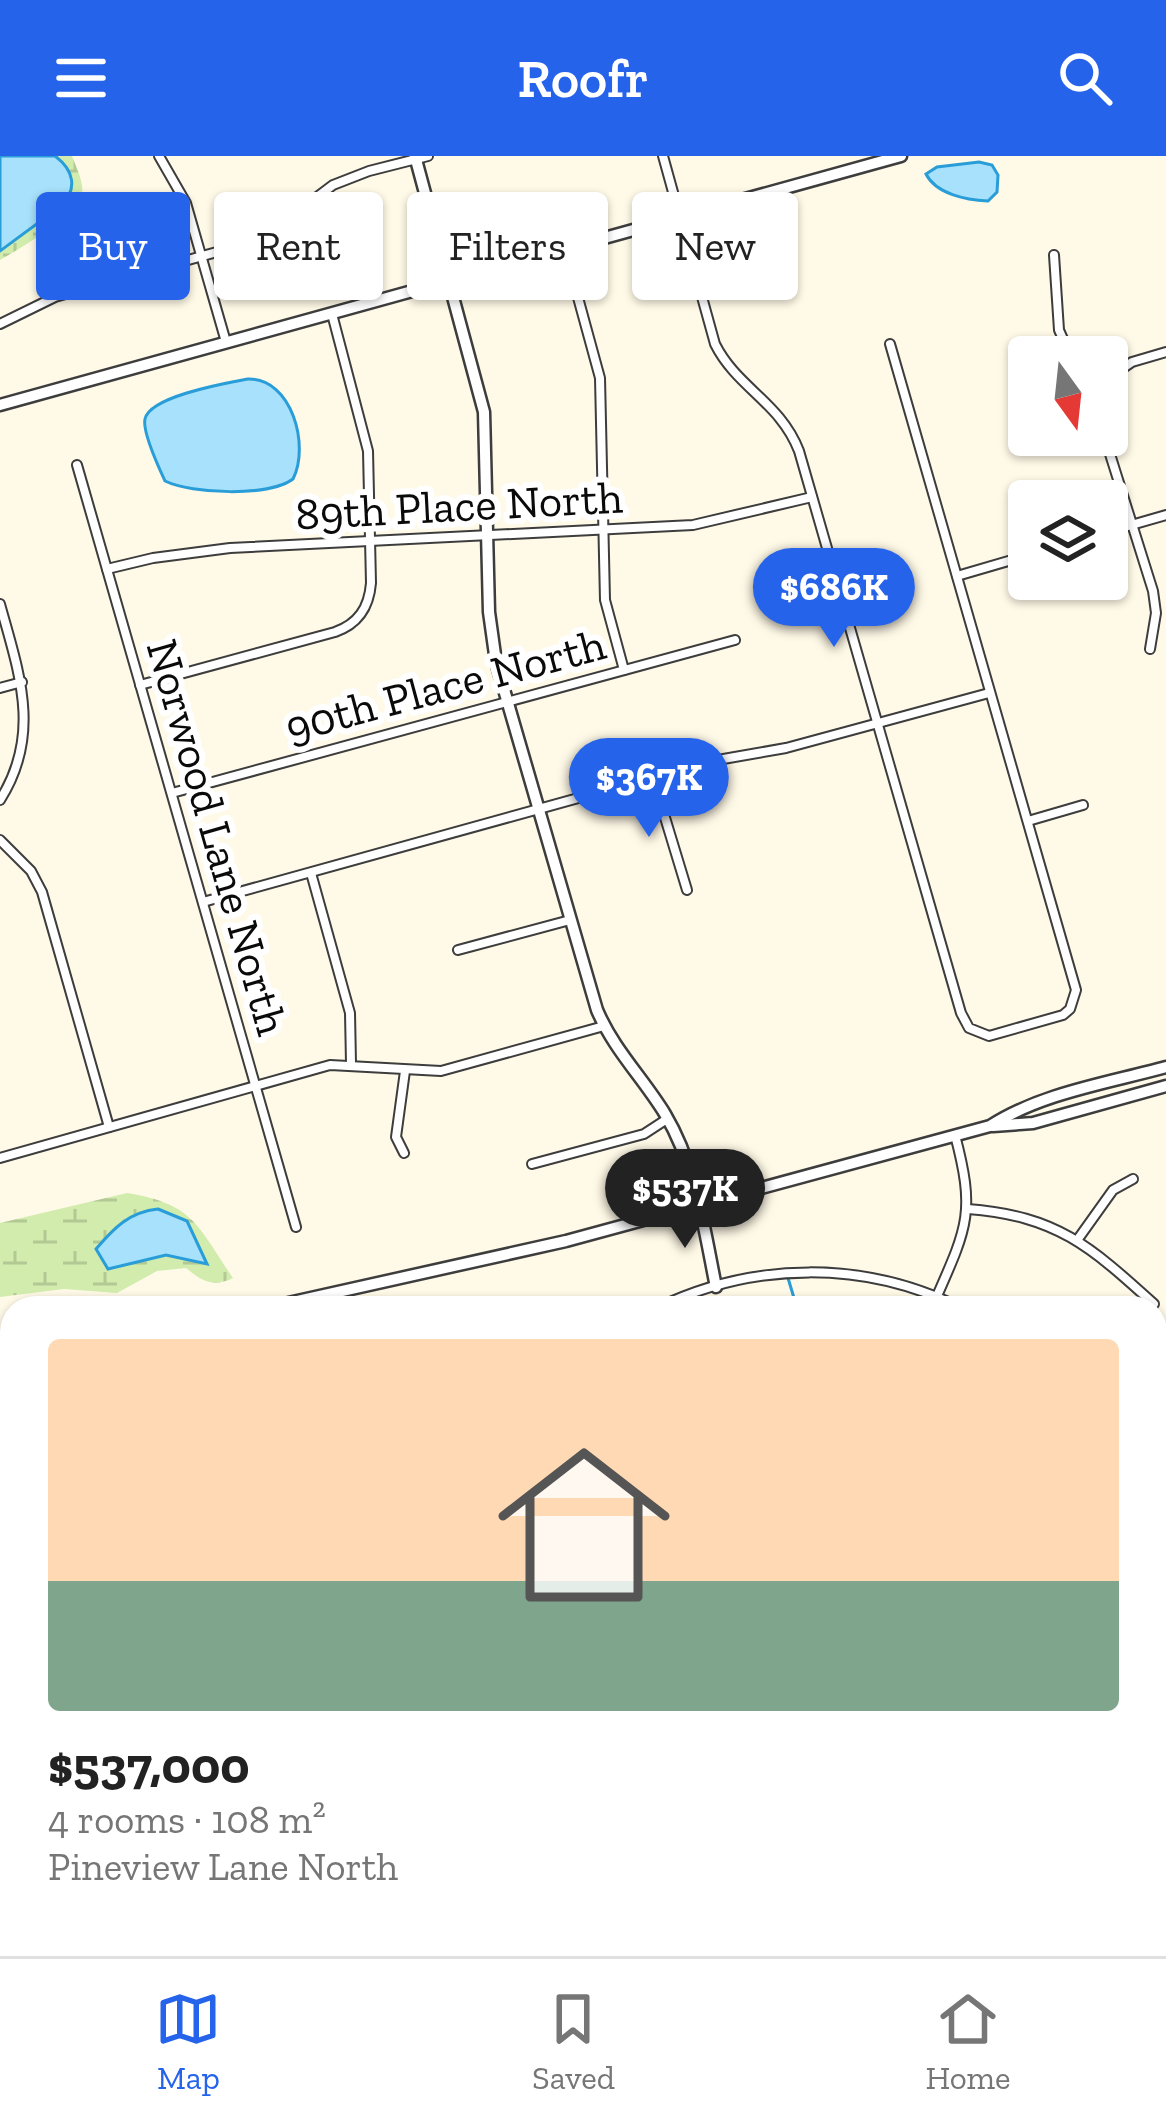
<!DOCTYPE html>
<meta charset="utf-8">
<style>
:root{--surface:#fff;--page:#f2f2f2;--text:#222;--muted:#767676;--line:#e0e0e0;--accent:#2563eb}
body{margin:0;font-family:"Zilla Slab",serif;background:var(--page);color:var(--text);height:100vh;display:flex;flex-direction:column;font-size:45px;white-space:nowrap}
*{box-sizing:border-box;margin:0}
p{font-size:39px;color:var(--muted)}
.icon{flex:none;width:66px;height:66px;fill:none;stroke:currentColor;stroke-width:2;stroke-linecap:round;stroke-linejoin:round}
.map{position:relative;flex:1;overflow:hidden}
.sheet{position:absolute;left:0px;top:1140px;width:1167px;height:660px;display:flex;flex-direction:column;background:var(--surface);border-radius:36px 36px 0 0;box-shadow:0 3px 9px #0004}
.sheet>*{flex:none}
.top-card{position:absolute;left:36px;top:36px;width:1095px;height:108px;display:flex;gap:24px}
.needle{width:78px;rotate:165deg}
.buttons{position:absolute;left:1008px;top:180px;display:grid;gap:24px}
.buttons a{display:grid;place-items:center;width:120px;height:120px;border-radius:12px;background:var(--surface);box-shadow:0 3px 9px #0004;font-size:60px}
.price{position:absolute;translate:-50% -102px;padding:0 27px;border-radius:42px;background:var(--accent);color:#fff;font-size:39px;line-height:78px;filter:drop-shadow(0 3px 6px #0008)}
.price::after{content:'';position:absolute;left:50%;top:72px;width:36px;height:27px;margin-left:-18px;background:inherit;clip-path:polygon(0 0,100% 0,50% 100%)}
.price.active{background:#222;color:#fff}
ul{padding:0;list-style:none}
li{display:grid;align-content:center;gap:24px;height:636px;padding:0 48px}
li+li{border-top:3px solid var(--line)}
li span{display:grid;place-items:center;height:372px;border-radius:12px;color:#555}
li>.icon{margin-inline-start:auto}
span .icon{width:216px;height:216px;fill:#fffc;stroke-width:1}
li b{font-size:51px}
.tag{padding:0 42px;border-radius:12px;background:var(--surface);box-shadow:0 3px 9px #0004;font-size:42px;line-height:108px}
.tag.active{background:var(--accent);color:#fff}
header{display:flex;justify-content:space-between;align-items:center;height:156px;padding:0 48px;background:var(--accent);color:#fff;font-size:54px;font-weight:600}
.tab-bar{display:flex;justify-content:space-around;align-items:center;height:168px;border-top:3px solid var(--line);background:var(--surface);font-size:33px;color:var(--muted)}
.tab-bar a{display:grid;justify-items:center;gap:6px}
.tab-bar .active{color:var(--accent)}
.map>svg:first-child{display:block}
.forest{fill:url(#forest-crowns)}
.wetland{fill:url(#wetland-marsh)}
.park{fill:url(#park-tufts)}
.water{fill:#a7e1fb;stroke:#299dd8;stroke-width:3}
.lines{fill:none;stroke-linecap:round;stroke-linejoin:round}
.stream{stroke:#299dd8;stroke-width:3}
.minor-casing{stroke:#3d3d3d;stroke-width:12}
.tertiary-casing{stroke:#3d3d3d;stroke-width:15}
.secondary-casing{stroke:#2c2c2c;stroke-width:16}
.trunk-casing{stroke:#1b1b1b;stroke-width:18}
.minor{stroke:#fff;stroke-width:8}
.tertiary{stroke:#fff;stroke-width:10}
.secondary{stroke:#ffefa2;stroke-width:12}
.trunk{stroke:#ffac4e;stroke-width:14}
.rail-casing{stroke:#c4192c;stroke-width:8}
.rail{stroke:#fff;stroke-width:3;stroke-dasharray:9;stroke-linecap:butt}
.labels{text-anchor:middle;stroke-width:12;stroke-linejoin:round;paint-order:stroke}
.street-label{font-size:45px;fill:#0a0a0a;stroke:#fff}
</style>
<header><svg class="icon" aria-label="menu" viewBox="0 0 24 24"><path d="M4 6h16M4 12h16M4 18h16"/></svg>Roofr<svg class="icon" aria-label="search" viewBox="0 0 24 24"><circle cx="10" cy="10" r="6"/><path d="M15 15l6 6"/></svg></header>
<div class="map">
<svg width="1166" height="1800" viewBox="0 0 1166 1800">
<defs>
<pattern id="forest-crowns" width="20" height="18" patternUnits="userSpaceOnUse" patternTransform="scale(3)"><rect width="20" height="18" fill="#b6de8c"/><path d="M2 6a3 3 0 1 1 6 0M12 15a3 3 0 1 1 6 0" fill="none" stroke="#9bbd77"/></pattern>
<pattern id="wetland-marsh" width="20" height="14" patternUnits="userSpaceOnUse" patternTransform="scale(3)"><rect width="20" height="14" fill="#d2ecae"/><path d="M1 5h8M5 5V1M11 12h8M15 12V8" fill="none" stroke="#b3c994"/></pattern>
<pattern id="park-tufts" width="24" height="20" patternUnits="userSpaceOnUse" patternTransform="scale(3)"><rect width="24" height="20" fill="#d2ecae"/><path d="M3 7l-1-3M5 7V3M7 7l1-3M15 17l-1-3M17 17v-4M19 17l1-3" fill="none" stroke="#b3c994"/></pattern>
</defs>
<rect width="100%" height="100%" fill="#fff9e7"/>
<!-- forest -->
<path class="forest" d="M600,1788H966L960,1796L946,1800H636Z"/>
<!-- wetland -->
<g class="wetland">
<path d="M0,0H72C76,11 84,26 82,37C78,59 19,93 0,104Z"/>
<path d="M127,1037C194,1048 197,1069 233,1122C213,1132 202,1125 186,1112L157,1115L117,1137L64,1133L0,1141V1067Z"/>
</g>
<!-- park -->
<path class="park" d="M622,1788H938L921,1800H657Z"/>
<!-- water -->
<g class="water">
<path d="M0,0H55C74,14 78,33 61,50L0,95Z"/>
<path d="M979,6L992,9L998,19L997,36L988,45C966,44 936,38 926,18L937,11Z"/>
<path d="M248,223C292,222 310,290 293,323C269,341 192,338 165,325C159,312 142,276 145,263C150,240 227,227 248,223Z"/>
<path d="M158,1053L187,1065L207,1108L166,1099L108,1113L96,1093C114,1072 129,1056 158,1053Z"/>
</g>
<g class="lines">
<!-- stream -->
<path class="stream" d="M788,1122L797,1152"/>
<defs>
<g id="minor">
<path d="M159,0L186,47L226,186"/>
<path d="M663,0L715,188C737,232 780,246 799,295L961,857L969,872L989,880L1063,859L1070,853L1076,834L890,188"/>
<path d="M565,94L600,222L605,444L624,514"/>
<path d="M1054,99L1059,174L1071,201"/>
<path d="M0,168L55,141L260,84L333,29L369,15L428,0"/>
<path d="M1107,223L1132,206L1166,196"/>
<path d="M1104,279L1153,435L1156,457L1150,493"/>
<path d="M77,309L296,1071"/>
<path d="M1107,376L1166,359"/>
<path d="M107,413L153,402L230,392L693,369L812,341"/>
<path d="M957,420L1029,399"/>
<path d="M0,448C19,517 42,578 0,644"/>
<path d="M140,529L335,476C358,468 369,452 371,427L368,295L332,158"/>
<path d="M0,532L22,526"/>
<path d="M653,622L687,734"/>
<path d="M172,637L735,484"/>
<path d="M1028,665L1083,649"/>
<path d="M0,684L31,715L42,736L109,971"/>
<path d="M311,717L350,857L351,907"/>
<path d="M203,746L712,605L786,592L989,537"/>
<path d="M458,794L570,764"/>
<path d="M404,997L396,981L405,915"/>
<path d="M0,1002L330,909L441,915L604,870"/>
<path d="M532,1008L644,978L667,963"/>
<path d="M968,1053C1057,1060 1090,1090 1154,1148"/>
<path d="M1078,1083L1113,1034L1133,1023"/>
<path d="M937,1140C968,1070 975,1055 955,979"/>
<path d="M657,1152C754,1105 865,1104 961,1152"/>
<path d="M1155,1271L1166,1268"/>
<path d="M1155,1699L1166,1702"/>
<path d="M1022,1800L1026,1788"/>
</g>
<g id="tertiary">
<path d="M415,0L484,256L489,456L496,506L597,854C614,894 643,922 665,958C696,1010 704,1072 716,1131"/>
<path d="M0,249L901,0"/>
<path d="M993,970L1033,967L1166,930"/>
<path d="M266,1152L566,1085L990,970C1041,937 1108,927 1166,911"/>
<path d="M0,1229L12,1225"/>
</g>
<g id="secondary">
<path d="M1155,1683L1166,1648"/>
<path d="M1117,1800L1120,1788"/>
</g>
<g id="trunk">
<path d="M0,1642L12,1646"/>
<path d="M0,1660L12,1664"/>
<path d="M380,1788L416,1800"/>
<path d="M432,1788L468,1800"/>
</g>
</defs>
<!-- minor casing -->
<use href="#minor" class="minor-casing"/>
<!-- tertiary casing -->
<use href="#tertiary" class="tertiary-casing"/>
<!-- secondary casing -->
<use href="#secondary" class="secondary-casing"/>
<!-- trunk casing -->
<use href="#trunk" class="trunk-casing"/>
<!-- minor -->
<use href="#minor" class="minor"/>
<!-- tertiary -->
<use href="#tertiary" class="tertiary"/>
<!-- secondary -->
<use href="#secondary" class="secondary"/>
<!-- trunk -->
<use href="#trunk" class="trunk"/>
<defs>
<g id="rail">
<path d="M0,1595L12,1599"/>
<path d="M573,1788L609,1800"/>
</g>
</defs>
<!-- rail casing -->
<use href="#rail" class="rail-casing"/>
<!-- rail -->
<use href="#rail" class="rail"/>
</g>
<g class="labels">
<!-- street labels -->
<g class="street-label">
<text transform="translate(459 349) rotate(-3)" y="16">89th Place North</text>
<text transform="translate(445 529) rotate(-15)" y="16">90th Place North</text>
<text transform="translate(218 681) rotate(74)" y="16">Norwood Lane North</text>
</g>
</g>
</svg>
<div class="buttons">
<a><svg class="needle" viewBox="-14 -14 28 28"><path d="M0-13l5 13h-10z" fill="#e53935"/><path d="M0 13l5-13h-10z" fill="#767676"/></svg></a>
<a><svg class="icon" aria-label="layers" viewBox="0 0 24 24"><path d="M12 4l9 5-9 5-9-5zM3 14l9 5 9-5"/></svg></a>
</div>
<b class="price" style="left:834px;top:494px">$686K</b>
<b class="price" style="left:649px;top:684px">$367K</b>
<b class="price active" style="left:685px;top:1095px">$537K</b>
<div class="top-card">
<a class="tag active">Buy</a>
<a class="tag">Rent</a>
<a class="tag">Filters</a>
<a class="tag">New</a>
</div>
<section class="sheet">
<ul>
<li><span style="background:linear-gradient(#ffd9b3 65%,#7fa58c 0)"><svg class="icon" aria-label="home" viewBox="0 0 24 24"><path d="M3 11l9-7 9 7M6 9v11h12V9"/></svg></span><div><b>$537,000</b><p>4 rooms · 108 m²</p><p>Pineview Lane North</p></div></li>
</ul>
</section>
</div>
<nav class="tab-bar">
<a class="active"><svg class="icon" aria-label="map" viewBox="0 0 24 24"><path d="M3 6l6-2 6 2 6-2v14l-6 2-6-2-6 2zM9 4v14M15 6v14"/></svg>Map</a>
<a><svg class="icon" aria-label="saved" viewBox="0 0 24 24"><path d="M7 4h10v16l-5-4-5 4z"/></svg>Saved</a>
<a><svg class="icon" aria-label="home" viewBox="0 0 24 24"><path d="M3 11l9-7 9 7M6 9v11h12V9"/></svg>Home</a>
</nav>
